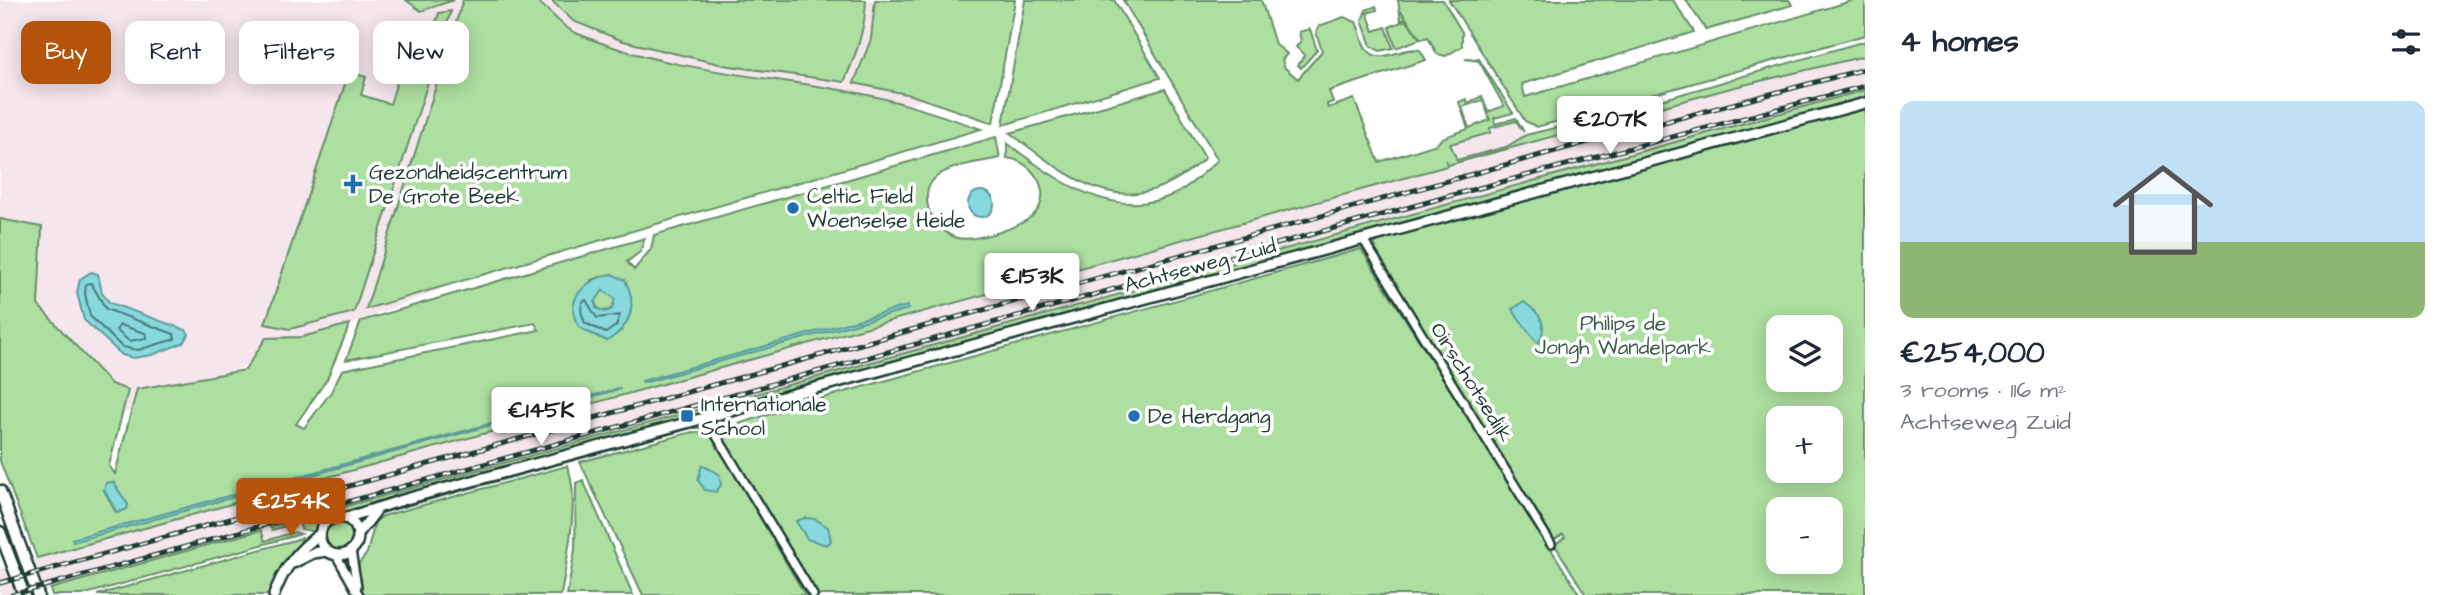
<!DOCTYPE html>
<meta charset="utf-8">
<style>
:root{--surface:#fff;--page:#f6f6f7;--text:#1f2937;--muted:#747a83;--accent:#b45309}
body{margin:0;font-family:"Architects Daughter",sans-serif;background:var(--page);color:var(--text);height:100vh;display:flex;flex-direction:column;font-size:26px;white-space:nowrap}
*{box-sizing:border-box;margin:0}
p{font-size:23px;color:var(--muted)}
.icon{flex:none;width:38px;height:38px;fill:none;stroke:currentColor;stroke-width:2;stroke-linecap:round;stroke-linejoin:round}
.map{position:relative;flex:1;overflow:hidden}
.details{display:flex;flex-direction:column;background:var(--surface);width:595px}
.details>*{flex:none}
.hud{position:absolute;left:21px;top:21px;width:665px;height:63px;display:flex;gap:14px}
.buttons{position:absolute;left:1766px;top:315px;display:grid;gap:14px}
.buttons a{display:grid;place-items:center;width:77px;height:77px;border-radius:14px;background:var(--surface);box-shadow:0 4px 18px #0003;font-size:35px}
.price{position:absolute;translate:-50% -60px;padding:0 16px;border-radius:7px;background:#fff;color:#222;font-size:23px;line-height:46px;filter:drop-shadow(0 2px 4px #0008)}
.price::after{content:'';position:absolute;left:50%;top:42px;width:21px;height:16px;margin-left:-10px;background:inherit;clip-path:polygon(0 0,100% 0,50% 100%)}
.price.active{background:var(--accent);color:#fff}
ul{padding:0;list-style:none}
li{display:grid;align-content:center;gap:14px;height:371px;padding:0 35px}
li span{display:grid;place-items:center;height:217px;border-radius:14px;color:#555}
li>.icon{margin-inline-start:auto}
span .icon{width:126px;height:126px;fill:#fffc;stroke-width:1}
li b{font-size:30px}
h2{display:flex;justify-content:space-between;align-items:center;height:84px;padding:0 35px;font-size:30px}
.pill{padding:0 24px;border-radius:14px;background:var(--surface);box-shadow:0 4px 18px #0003;font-size:24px;line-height:63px}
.pill.active{background:var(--accent);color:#fff}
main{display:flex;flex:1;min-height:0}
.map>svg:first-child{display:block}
.built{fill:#f5e5ec}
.green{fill:#addfa0;stroke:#668e6a;stroke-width:2;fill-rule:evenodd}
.water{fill:#87d9de;stroke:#5d9b9a;stroke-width:2;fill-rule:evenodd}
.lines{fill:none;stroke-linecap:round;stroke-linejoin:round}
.shore{stroke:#497b78;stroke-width:2}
.minor-casing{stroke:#1f3d34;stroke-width:12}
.tertiary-casing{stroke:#1f3d34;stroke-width:14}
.secondary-casing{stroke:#1f3d34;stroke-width:15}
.minor{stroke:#fff;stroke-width:7}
.tertiary{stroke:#fff;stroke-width:9}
.secondary{stroke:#fff;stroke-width:10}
.rail-casing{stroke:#1f3d34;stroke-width:5}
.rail{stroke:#fff;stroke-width:2.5;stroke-dasharray:8;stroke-linecap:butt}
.poi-dot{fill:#1f6fb2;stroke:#fff;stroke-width:2.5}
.labels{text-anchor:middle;stroke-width:7;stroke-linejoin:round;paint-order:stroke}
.poi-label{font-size:21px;fill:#1f3d34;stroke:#fff;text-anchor:start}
.street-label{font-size:21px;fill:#1f3d34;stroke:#fff}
.park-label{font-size:21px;fill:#3b5d4a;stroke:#fff}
</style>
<main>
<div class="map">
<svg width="1865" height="595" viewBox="0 0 1865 595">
<rect width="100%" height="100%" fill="#fff"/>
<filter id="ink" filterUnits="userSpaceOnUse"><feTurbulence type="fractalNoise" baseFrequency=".0143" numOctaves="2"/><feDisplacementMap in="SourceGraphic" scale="14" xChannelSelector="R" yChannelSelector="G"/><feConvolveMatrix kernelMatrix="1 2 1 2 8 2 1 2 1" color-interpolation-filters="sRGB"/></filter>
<g filter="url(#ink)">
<!-- built -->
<g class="built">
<path d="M0,0H967L972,80L83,430L0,289Z"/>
<path d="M1865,45V90L315,518L300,534L29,595H0V568L1448,150L1446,141L1516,121L1528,139Z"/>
</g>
<!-- green -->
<g class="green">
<path d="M406,0H454L421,11Z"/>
<path d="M463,0H535C550,9 559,26 576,33C666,72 763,75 858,93C900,101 940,115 981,129L366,309Z"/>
<path d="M551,0H866C865,30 856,55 844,82L723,65L623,41L573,21Z"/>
<path d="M875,0H1015L993,123L911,95L854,83L871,39Z"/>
<path d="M1025,0H1114L1160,78L1003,125Z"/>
<path d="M1123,0H1261L1275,44L1287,54L1282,60L1285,68L1298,79L1322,51L1316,32L1319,26L1344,17L1356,22C1360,30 1361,41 1366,48C1379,68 1403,45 1420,50L1426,60L1329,91L1333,102L1327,104L1328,108L1354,99L1379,162L1437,144L1442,138L1468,129L1459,102L1466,99L1468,103L1482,96L1488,112L1504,106L1479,61L1465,59H1479L1513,113L1494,118L1495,124L1516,118L1524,132L1516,121L1490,128V133L1450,144L1457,160L1506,147L1526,135L1616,113L1865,41V56L1731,88L1448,165L1446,160L1447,166L37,558L0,461V219L42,227L38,305L111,384L128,390L109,466L115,474L137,389L245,370L266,338L302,337L350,324L327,379L296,424L304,428L331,392L342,370L539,330L535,323L346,360L361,321L645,238L640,252L627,262L634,270L651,249L654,235L996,137L1000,158C969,165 913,166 930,213C935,224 945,234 957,238C974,242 1025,227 1036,212C1054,190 1030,160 1007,158V143C1055,179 1112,223 1175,194C1191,186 1205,171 1218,160ZM1483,100L1490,120L1469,128L1462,107ZM612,274L631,312L621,331L600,338L580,328L591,280ZM113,482L128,505L115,511L104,490Z"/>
<path d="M1398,0H1443L1462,32V46L1446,56L1437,54L1428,37L1421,39L1401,11L1406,19L1401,21Z"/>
<path d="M1449,0H1673L1694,32L1522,84L1525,97L1855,0H1865V35L1537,127L1525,121Z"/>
<path d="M1686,0H1789L1792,5L1706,30Z"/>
<path d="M1376,6L1377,10L1367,13L1374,31L1386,27L1393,48L1380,51L1371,46L1362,20L1366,10Z"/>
<path d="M451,11L354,312L290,329L265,324L349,72L366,77L361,95L390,104L401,69L404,78L410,80L418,77L439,13Z"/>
<path d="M1406,20L1420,39L1396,48L1389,27Z"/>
<path d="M1310,29L1317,50L1301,68L1298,65L1305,55L1296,47L1301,41L1299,32Z"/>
<path d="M1165,89L1205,158C1128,226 1079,185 1010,133Z"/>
<path d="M1865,90V98L386,499L361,510L328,517L315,532L301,529L299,522L272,530L270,527Z"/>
<path d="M1865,107V595H1586L1555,545L1565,537L1563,534L1552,541L1372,249L1376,247L1374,244L1384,238ZM1778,327H1830V380H1778ZM1778,418H1830V471H1778ZM1778,509H1830V562H1778Z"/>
<path d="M1361,246L736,416L724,422L723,420L730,416Z"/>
<path d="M1361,249L1580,595H818L718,430L830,396Z"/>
<circle cx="605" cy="301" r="10"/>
<path d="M698,424L702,428H691L378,514Z"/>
<path d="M692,432L711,433L805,595H643L580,462Z"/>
<path d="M567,466C581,494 566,564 561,595H363L357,566L367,553L375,522L383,516Z"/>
<path d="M583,480L633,595H567L575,549L576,483Z"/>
<circle cx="339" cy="537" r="14"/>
<path d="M261,530L265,541L294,532L301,534L82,595H52L50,589Z"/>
<path d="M302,538L300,545L281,568L269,595H97Z"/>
</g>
<!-- water -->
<g class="water">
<circle cx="981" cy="204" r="13"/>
<path d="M91,272L98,274L102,293L110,303L186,330L189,334L183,343L152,355L133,358L122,355L84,320L77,293L80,279Z"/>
<path d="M612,274L625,280C638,304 631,327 607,341L580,328C561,301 586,278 612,274ZM603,290L615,299L612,309L605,312L596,308L595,302Z"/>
<path d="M1524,302C1541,314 1549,324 1538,344L1512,309Z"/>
<path d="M907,306L908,309L643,383L642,381Z"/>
<path d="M620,388V389L73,542L72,539Z"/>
<path d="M702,465L719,474L721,485L716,492L705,490L698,480Z"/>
<path d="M113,482L128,505L127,509L117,513L104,490L106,483Z"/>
<path d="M805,518L815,519L828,527L831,541L827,545L807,539L796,521Z"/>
</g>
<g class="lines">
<!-- shore -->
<g class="shore">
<path d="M91,283L106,309L174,334L175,339L138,350L122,347L90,316L85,294L86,284Z"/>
<path d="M586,300L597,318L620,315L616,326L606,333L585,323L581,311L582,302Z"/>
<path d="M120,325L145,333L147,338L129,341L116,330Z"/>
</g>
<defs>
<g id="minor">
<path d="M1363,239L1551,544"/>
<path d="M709,417L713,430L813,595"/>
<path d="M351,551L357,586"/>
<path d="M336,555L359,595"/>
</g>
<g id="tertiary">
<circle cx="339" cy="536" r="19"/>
<path d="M345,518L406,499L1865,103"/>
<path d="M358,534L376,511"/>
<path d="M293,563L313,553L327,551"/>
<path d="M274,595C283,569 297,550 320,534"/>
</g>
<g id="secondary">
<path d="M0,491L38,595"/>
<path d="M0,532L24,595"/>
</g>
</defs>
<!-- minor casing -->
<use href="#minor" class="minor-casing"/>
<!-- tertiary casing -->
<use href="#tertiary" class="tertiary-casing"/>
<!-- secondary casing -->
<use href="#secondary" class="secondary-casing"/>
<!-- minor -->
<use href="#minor" class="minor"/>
<!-- tertiary -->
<use href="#tertiary" class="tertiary"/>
<!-- secondary -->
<use href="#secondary" class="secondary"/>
<defs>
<g id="rail">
<path d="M0,583L1577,145L1865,69"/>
<path d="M12,595L1464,192L1865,86"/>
</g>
</defs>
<!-- rail casing -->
<use href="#rail" class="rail-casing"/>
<!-- rail -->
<use href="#rail" class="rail"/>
</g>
</g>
<!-- markers -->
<g class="poi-dot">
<path d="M349.5 173.5h7v7h7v7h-7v7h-7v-7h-7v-7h7z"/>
<circle cx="793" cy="208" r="7"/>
<rect x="680" y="409" width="14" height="14" rx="3.5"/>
<circle cx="1134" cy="416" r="7"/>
</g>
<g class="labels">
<!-- poi labels -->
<g class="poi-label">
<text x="369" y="179">Gezondheidscentrum<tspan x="369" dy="24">De Grote Beek</tspan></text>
<text x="807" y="203">Celtic Field<tspan x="807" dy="24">Woenselse Heide</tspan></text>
<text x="701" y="411">Internationale<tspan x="701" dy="24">School</tspan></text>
<text x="1148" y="423">De Herdgang</text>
</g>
<!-- street labels -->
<g class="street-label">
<text transform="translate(1200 265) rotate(-15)" y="7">Achtseweg Zuid</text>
<text transform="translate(1472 382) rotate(58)" y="7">Oirschotsedijk</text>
</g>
<!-- park labels -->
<g class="park-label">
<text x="1623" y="330">Philips de<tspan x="1623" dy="24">Jongh Wandelpark</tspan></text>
</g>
</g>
</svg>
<div class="buttons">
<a><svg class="icon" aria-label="layers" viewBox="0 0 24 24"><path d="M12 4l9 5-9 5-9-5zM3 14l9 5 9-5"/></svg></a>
<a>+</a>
<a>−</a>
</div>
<b class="price" style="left:1610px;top:156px">€207K</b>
<b class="price" style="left:1032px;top:313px">€153K</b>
<b class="price" style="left:541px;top:447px">€145K</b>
<b class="price active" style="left:291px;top:538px">€254K</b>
<div class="hud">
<a class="pill active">Buy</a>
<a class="pill">Rent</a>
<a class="pill">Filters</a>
<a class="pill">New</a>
</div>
</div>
<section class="details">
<h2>4 homes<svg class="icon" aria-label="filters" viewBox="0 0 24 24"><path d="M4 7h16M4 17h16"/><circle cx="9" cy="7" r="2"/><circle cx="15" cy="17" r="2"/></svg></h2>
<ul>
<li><span style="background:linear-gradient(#bfe0f5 65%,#8fb573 0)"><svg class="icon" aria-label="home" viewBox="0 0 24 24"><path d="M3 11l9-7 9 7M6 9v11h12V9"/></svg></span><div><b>€254,000</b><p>3 rooms · 116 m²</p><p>Achtseweg Zuid</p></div></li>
</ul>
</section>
</main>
